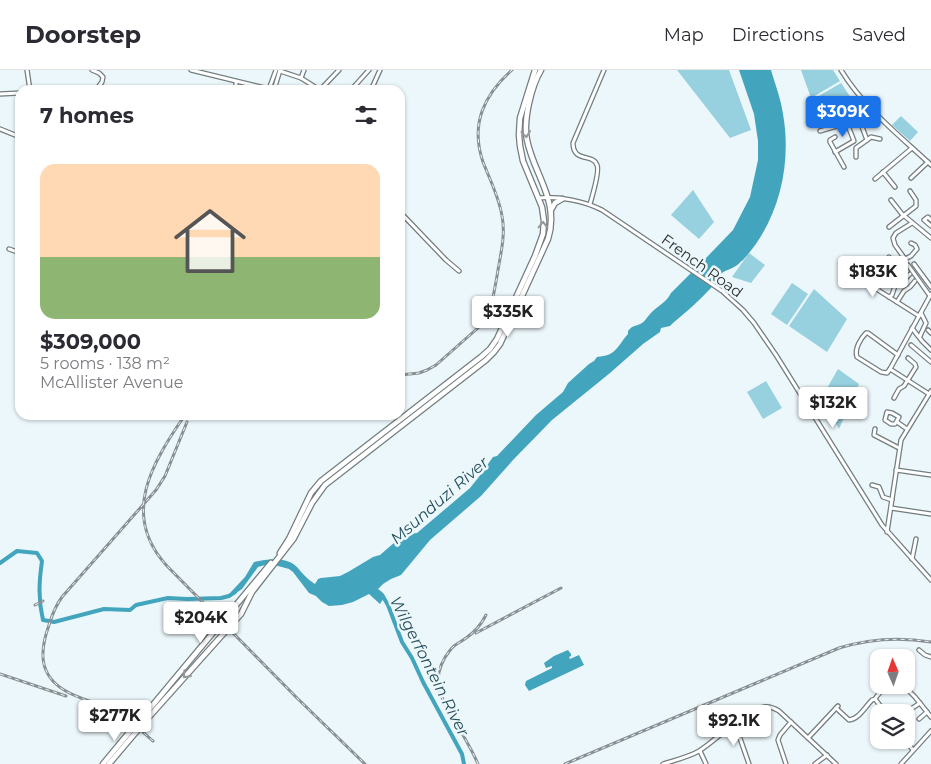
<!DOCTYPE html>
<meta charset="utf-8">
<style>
:root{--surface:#fff;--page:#f7f7f7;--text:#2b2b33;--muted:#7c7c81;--line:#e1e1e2;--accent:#1a73e8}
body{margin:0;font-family:Montserrat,sans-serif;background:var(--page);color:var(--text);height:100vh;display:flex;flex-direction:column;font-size:19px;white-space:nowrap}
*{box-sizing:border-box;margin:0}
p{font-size:16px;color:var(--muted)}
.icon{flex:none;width:28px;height:28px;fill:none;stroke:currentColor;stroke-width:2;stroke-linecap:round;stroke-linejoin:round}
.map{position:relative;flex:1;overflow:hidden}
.panel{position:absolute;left:15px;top:15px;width:390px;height:335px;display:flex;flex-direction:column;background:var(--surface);border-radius:15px;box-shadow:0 1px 4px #0004}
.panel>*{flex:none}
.needle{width:32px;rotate:358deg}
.tools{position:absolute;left:870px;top:579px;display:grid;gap:10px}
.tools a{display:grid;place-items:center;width:45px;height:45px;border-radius:10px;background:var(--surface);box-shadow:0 1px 4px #0004;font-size:25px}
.price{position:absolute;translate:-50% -42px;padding:0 11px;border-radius:5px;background:#fff;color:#222;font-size:16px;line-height:32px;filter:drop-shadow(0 1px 2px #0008)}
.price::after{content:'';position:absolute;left:50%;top:30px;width:15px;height:11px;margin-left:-8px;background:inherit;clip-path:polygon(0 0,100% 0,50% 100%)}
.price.active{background:var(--accent);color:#fff}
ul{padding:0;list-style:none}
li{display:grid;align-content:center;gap:10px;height:265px;padding:0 25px}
li span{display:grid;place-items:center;height:155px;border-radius:15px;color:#555}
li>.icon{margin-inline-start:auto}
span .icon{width:90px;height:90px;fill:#fffc;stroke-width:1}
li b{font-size:21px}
h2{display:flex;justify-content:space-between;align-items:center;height:60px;padding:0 25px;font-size:21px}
header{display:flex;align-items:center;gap:30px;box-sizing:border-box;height:70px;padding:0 25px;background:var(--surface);border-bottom:1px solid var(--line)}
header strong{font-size:24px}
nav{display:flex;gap:28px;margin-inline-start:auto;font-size:18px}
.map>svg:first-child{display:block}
.green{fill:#97d0df}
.water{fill:#43a5bd}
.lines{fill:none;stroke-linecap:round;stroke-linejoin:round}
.river{stroke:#43a5bd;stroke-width:4}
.minor-casing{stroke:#737d7f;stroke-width:5.5}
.major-casing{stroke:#737d7f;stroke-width:7}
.minor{stroke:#fff;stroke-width:3}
.major{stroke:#fff;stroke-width:4.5}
.rail-casing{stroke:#888f92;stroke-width:3}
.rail{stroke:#ecf7fb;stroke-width:1;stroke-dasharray:4;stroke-linecap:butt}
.major-bridge-casing{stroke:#737d7f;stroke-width:7;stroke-linecap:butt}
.major-bridge{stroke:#fff;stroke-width:4.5}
.oneway{stroke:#969899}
.labels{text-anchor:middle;stroke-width:5;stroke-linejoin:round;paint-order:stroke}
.street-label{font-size:15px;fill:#2e3233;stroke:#ecf7fb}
.water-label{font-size:16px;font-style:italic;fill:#244f5a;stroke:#ecf7fb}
</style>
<header>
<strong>Doorstep</strong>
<nav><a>Map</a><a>Directions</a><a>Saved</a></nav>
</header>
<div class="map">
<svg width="931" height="694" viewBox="0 0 931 694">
<rect width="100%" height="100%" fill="#ecf7fb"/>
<!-- green -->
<g class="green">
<path d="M677,0H729L751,60L730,68Z"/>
<path d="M801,0H833L840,11L811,28Z"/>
<path d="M841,13L861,43L823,53L812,30Z"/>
<path d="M901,46L918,62L910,71L892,55Z"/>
<path d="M693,120L714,152L699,169L671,145Z"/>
<path d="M749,183L765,195L751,213L732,207Z"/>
<path d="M792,213L808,224L787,255L771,244Z"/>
<path d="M814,219L847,249L827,282L789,256Z"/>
<path d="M838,299L859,314L839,359L822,327Z"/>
<path d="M766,311L782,338L763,349L747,322Z"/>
</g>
<!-- water -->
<g class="water">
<path d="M739,0H771C775,14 781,29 783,44C792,95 779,151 743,190C740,192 737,196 734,197C729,200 725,200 721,204C717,209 714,215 710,219C699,231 686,242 673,253L670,256L661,258L660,262L643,274L610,303L552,350L513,390L481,426L430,470L401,505L391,509L383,514L378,519L382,522L385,526L380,534L369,524L353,532L342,535L329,536L322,532L316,526L309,523L293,502L289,499L278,496L265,495L258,497L242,519L233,525L231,522L245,507L254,492C268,489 286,486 297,497C302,503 308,510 315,514L318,509L321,508L340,506L348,502L373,487L380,485L403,465L417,463L470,418L478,408L493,387L497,386L536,345L563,322L568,313L589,294L594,291L597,287C601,286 606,286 610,284C618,280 622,270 628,264V261C634,254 635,257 642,253C645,251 647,247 650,244C657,236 666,233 671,223L707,187L733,160L750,127L758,90V71L754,44Z"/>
<path d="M568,580L571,584V586L569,587L570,589L579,585L584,595L529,621L525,615L526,611L552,598V596L546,598L544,593L554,586Z"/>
</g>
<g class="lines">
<!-- river -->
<g class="river">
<path d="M0,493L17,481L37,483L42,491C39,512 38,529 43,550L54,552L104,539L130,540L136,535L168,528L187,529L221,528L229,526L235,522"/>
<path d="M382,525L388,535L402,572L412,588L423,612L462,684L464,694"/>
</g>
<defs>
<g id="minor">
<path d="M27,0L30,20"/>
<path d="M92,0L99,3L103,7L102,12L96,20"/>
<path d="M191,0L269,19"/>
<path d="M841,0C864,38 899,65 931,95"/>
<path d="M280,1L301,8L320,20"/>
<path d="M301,8L304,0"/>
<path d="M269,19L276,0"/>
<path d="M45,20L55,18L61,20"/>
<path d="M236,20V12"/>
<path d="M274,20L280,0"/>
<path d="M320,20L339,0"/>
<path d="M351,20L369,0"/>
<path d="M371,20L380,0"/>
<path d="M0,24L20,23"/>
<path d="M0,59L20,67"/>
<path d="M820,61L857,50L875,43"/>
<path d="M835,67L830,70V72L844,97"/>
<path d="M867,70L871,67L880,69"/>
<path d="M835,82L854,71L847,53"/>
<path d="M856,87V78L867,70L859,49"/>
<path d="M883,102L895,117"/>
<path d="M911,108L928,92"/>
<path d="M875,109L912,78"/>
<path d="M538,128C559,126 584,131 602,140L722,221L743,240L754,253L776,285L882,455L931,510"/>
<path d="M891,130L902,144L931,168"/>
<path d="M590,134C592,127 600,101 597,95C593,83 573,93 573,73L604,0"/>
<path d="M400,142L446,190L459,201"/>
<path d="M931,150L928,147L924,150L931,156"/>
<path d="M889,157L916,136V130L910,121"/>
<path d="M911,173L915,175L917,179L911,186L905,189L895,175L893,168L896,163L912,153"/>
<path d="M9,179L20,183"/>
<path d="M889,187L878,215V220L919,246"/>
<path d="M914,194L931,217"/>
<path d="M908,195L930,226"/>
<path d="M889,227L892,225L896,213L903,211L910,204"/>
<path d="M897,232L904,221L910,217L915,211"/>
<path d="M912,258L918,266H920L926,253L921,243"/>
<path d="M928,260L931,263"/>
<path d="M919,267L922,271L931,280"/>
<path d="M911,275L931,292"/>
<path d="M890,299L887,303L881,302L857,287C854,279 861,268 866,263H868L898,285"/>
<path d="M929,324L890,299L931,224"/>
<path d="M894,328L899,319L904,316L916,297L915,294L908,288"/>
<path d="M887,342L892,343L899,347L895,354H891L885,350Z"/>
<path d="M897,352L907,359"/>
<path d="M875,359L874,365L899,378"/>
<path d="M896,400L931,405"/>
<path d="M872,415L879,417L883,427L892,430"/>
<path d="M891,438L931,444"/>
<path d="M887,462L901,370L931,321"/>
<path d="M912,489L916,469"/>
<path d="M919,580L925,585L931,587"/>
<path d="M903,615L915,627L931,647"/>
<path d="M875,629L885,642"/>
<path d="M836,638L849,650C859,649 865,637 872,630L875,629L877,626L887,615"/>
<path d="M911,639L920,633"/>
<path d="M919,649L927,642"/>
<path d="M735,654L749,694"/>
<path d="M808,668L838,636"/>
<path d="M905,670L913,680"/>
<path d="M700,681L706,694"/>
<path d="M663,694C675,690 689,687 699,681C717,670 745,640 764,637C769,636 774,638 779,641L836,694"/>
<path d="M786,694L778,670L780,665L791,652"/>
<path d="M815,694L827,685"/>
<path d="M901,694L931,661"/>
</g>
<g id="major">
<path d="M551,140L555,133L562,129"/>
<path d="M280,483L289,469L311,423L321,411L481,287L490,279L497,269L535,186L543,164L544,151L542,137L523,91L520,76L519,65L520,48L535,0"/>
<path d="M137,654L271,493"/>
<path d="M140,657L241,544L252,522L294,468L312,433L325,415L486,290L494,282L500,274L548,169C560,131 534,105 527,70C523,51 531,17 541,0"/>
<path d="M103,694L132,659"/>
<path d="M109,694L136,662"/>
</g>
</defs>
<!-- minor casing -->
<use href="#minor" class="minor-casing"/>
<!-- major casing -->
<use href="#major" class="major-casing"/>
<!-- minor -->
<use href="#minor" class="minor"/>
<!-- major -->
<use href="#major" class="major"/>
<defs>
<g id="rail">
<path d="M400,305L419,303L427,300L436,295L479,257L486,248L490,240C493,229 495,217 497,206C500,186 506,166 502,146C499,127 490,110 483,92C470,54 484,25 512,0"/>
<path d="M185,345C152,393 120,445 167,496L297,628L365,694"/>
<path d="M35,535L43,531"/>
<path d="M476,563L561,518"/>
<path d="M0,604L66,626"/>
<path d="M153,671C142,662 130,648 117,642C100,633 80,630 64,620C38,604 40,580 49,555C52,545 56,535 62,527L156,420L165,406L187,352"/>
<path d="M478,694C472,680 464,667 456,653C440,627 428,607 451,579C455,574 461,572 466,568C475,562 481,555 486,545"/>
<path d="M565,694L839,578C868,569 901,567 931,572"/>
</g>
</defs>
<!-- rail casing -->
<use href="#rail" class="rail-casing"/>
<!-- rail -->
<use href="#rail" class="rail"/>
<defs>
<g id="major-bridge">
<path d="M132,659L137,654"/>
<path d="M136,662L140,657"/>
</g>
</defs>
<!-- major-bridge casing -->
<use href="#major-bridge" class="major-bridge-casing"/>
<!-- major-bridge -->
<use href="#major-bridge" class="major-bridge"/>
</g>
<!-- one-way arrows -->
<defs><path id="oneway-chevron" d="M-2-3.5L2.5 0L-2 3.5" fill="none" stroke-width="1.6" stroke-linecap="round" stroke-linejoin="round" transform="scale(1.25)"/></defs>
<g class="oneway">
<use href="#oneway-chevron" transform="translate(526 64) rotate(84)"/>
<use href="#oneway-chevron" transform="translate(543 155) rotate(-88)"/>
<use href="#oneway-chevron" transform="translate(186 605) rotate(132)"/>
</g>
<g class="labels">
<!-- street labels -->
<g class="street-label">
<text transform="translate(702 196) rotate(36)" y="5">French Road</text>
</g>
<!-- water labels -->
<g class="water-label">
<text transform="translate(439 430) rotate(-41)" y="6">Msunduzi River</text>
<text transform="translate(430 596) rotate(63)" y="6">Wilgerfontein River</text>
</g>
</g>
</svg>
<div class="tools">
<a><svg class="needle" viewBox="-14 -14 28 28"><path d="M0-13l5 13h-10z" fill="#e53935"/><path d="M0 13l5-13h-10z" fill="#7c7c81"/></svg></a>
<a><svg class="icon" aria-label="layers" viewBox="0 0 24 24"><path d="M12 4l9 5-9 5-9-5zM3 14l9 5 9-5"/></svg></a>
</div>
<b class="price active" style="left:843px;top:68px">$309K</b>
<b class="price" style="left:873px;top:228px">$183K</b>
<b class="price" style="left:508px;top:268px">$335K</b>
<b class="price" style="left:833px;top:359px">$132K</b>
<b class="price" style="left:201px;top:574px">$204K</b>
<b class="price" style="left:115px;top:672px">$277K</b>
<b class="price" style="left:734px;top:677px">$92.1K</b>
<section class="panel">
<h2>7 homes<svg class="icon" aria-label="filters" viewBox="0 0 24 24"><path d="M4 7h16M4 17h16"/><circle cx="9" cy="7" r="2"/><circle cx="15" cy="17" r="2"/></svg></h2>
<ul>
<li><span style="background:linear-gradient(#ffd9b3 60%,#8fb573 0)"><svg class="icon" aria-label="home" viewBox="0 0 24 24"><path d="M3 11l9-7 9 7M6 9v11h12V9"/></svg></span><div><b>$309,000</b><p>5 rooms · 138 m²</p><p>McAllister Avenue</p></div></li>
</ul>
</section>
</div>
